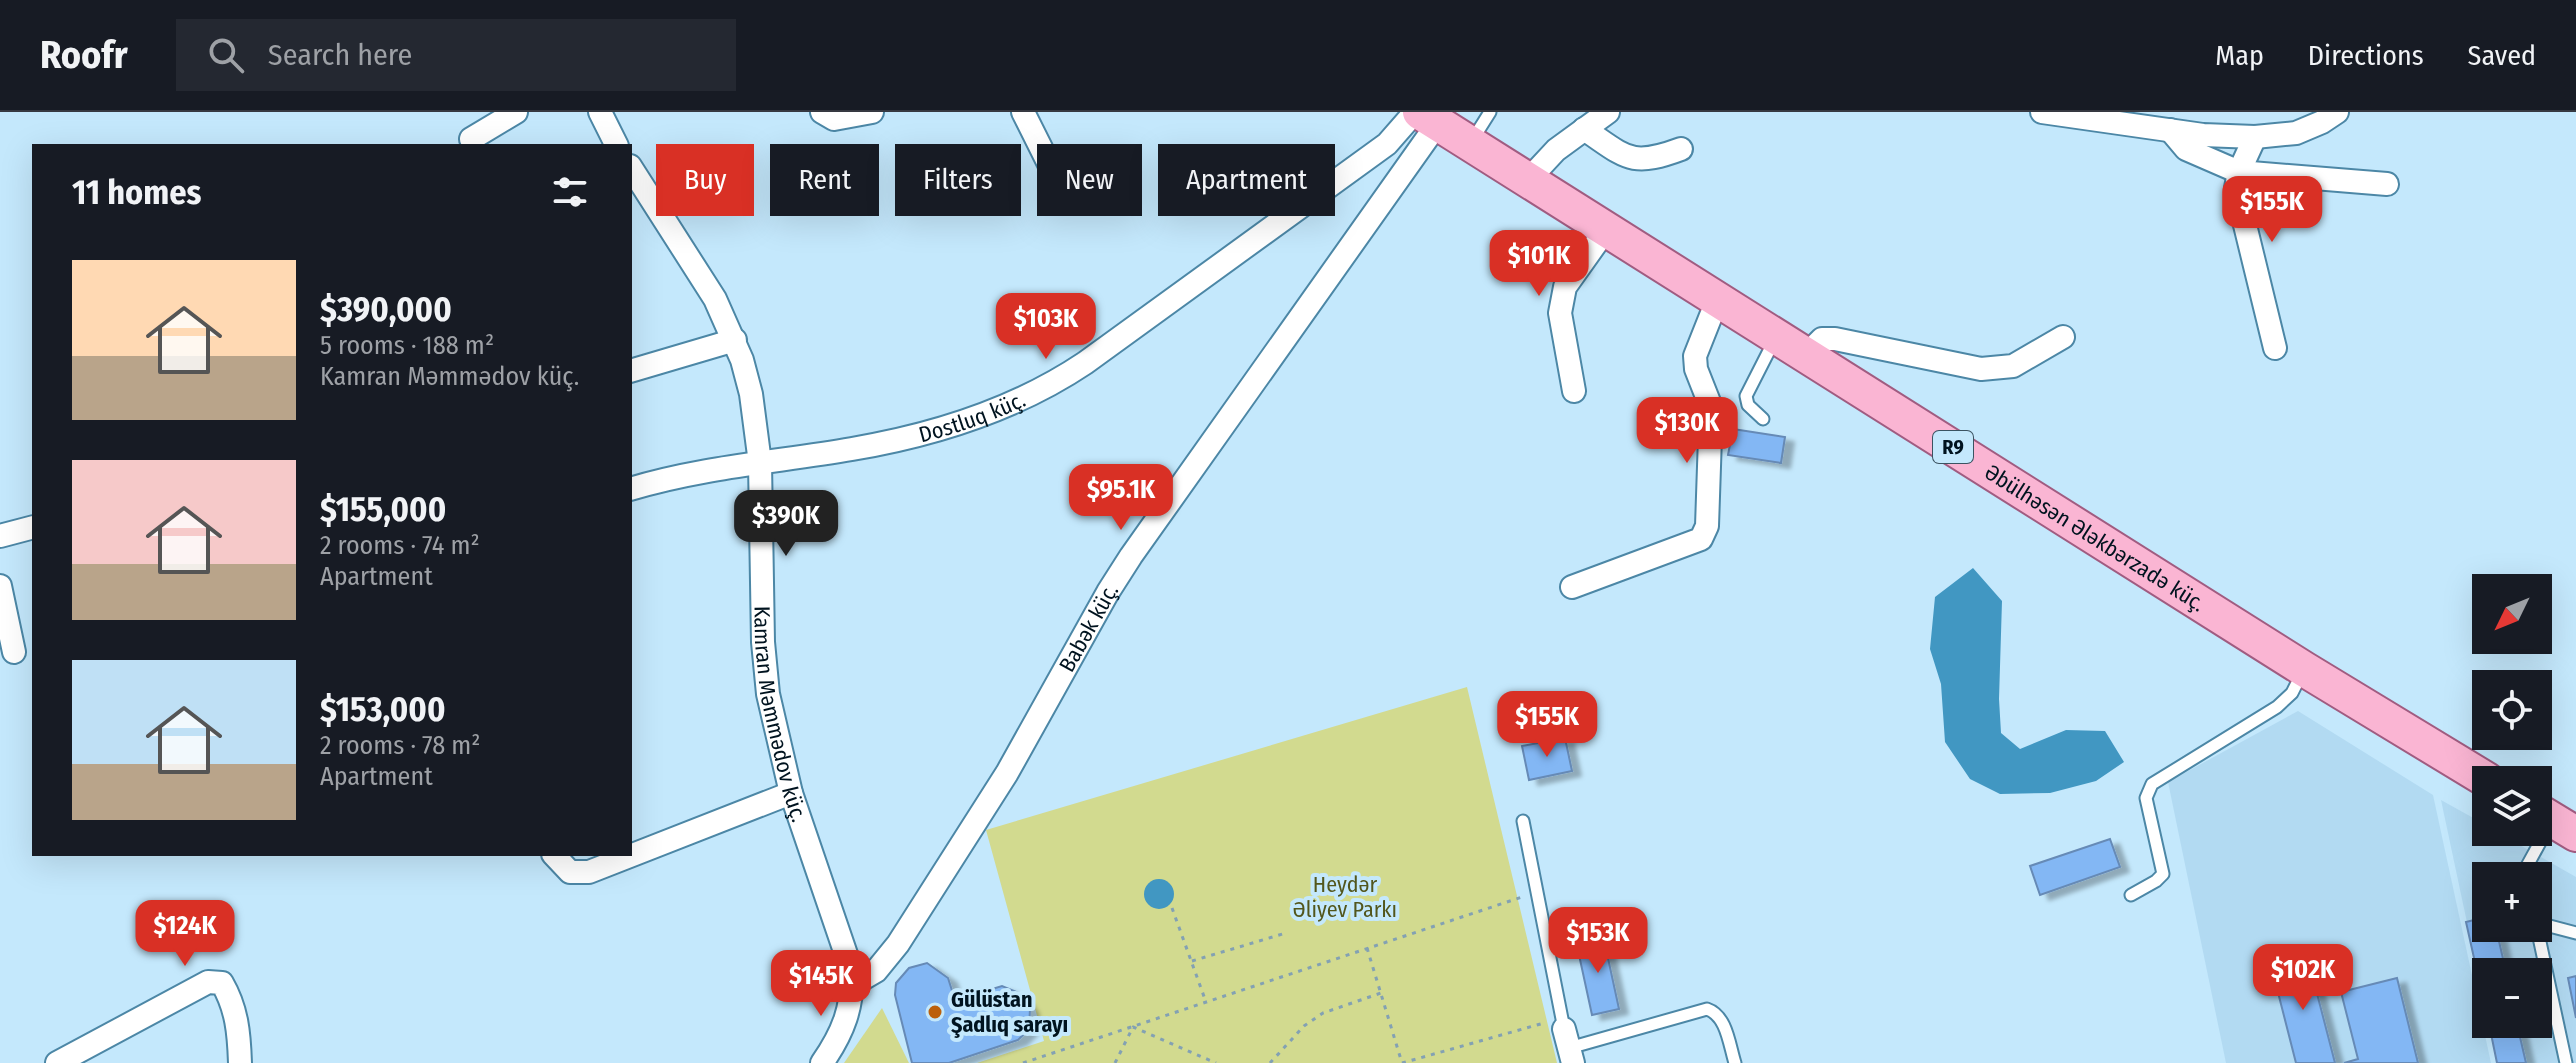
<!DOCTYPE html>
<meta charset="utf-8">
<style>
:root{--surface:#171b24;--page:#242831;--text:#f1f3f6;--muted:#9ea1a6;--line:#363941;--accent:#d93025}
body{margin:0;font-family:"Fira Sans Condensed",sans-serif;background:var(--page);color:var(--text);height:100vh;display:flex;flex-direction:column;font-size:30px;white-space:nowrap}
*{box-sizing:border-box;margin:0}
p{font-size:26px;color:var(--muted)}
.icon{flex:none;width:44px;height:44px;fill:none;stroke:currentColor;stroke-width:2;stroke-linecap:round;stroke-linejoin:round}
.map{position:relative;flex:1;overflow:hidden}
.sheet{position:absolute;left:32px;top:32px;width:600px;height:712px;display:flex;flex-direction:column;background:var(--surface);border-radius:0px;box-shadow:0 8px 32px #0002}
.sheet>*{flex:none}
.top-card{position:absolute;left:656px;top:32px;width:760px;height:72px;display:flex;gap:16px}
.needle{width:52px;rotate:227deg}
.tools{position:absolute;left:2472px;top:462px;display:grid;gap:16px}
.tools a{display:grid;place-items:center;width:80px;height:80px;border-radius:0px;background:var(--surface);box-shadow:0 8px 32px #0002;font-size:40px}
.price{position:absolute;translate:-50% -68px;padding:0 18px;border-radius:16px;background:var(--accent);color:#fff;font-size:26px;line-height:52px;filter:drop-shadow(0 2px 4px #0008)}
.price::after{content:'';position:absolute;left:50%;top:48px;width:24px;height:18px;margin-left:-12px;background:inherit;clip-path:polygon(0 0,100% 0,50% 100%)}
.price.current{background:#222;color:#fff}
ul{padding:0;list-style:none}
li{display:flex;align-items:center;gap:24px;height:200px;padding:0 40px}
li span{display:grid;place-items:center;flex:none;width:224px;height:160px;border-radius:0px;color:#555}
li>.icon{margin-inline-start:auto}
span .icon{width:96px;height:96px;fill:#fffc;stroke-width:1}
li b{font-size:34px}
h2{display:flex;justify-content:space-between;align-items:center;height:96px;padding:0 40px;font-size:34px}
.tag{padding:0 28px;border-radius:0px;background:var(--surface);box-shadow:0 8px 32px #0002;font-size:28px;line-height:72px}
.tag.current{background:var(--accent);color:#fff}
header{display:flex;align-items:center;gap:48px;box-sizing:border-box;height:112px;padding:0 40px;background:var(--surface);border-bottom:2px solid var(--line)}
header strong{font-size:38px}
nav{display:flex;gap:44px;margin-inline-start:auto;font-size:28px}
.search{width:560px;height:72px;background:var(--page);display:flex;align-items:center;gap:20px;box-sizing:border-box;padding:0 28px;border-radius:0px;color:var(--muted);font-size:30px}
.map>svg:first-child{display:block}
.built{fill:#b2daf2;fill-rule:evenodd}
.green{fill:#d2da8f}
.water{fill:#4197c2}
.building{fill:#83b7f4;stroke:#668ab6;stroke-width:2;filter:url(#shadow)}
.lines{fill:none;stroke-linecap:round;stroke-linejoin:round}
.lane-casing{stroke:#4c87a6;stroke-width:15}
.street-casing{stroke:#4c87a6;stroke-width:26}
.primary-casing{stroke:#a05c81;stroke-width:38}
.path{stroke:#83a1b3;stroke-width:3;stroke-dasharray:4 6;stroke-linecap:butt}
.lane{stroke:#fff;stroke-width:11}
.street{stroke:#fff;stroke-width:22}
.primary{stroke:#fab5d3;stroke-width:34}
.poi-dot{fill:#bc600c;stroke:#c4e8fc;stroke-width:3}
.labels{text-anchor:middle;stroke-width:8;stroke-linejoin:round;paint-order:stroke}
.shield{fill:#c4e8fc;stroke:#3b5361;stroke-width:2}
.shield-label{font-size:20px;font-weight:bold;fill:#00131f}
.street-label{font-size:22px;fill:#00131f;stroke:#c4e8fc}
.park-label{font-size:22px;fill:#52561c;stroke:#c4e8fc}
.poi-label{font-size:22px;font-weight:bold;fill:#00131f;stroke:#c4e8fc;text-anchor:start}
</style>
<header>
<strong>Roofr</strong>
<div class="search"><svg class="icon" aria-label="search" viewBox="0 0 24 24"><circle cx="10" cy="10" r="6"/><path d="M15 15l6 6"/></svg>Search here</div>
<nav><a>Map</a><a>Directions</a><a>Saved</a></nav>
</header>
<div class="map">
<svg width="2576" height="951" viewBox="0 0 2576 951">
<defs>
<filter id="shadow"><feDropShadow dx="9" dy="5" stdDeviation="2" flood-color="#0004"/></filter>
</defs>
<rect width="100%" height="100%" fill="#c4e8fc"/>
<!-- built -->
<g class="built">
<path d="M2298,599L2433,683L2491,951H2226L2168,670Z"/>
<path d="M2441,688L2486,713V720H2497L2576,765V951H2497L2489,912H2538V860H2486V900ZM2486,764H2538V816H2486Z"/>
</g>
<!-- green -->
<g class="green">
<path d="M1467,575L1557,951H977L1044,929L986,718Z"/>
<path d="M882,896L909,951H844Z"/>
</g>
<!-- water -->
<g class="water">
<path d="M1973,456L2002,489L1999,587L2001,621L2020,637L2066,618L2105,619L2124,650L2096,669L2050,681L2000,682L1970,667L1945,630L1941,572L1930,537L1935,485Z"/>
<circle cx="1159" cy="782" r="15"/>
</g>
<!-- building -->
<g class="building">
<path d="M1733,317L1785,325L1781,351L1728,343Z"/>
<path d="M1565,626L1572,659L1529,668L1522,634Z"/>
<path d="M2110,727L2120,755L2040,783L2030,754Z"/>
<path d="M2486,805V816H2496L2506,860H2486V900L2466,810Z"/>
<path d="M1603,823L1619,897L1592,903L1576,829Z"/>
<path d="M2307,843L2335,951H2296L2271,853Z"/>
<path d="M927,851L948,866L955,888L1002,874L1019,881L1030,897L1029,917L1018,928L949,951H912L895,883L896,871L909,856Z"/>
<path d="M2576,864V906L2568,866Z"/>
<path d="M2397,866L2418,951H2344L2358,947L2341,880Z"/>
<path d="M2489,912H2517L2526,951H2497Z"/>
</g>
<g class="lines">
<defs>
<g id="lane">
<path d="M1473,27L1490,0"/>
<path d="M1763,307L1748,293L1746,284L1775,227"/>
<path d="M1523,709L1564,917"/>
<path d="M2526,764L2527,754L2550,712"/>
<path d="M2131,783L2156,769L2163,762L2146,686L2152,672L2277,595L2292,581L2302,561"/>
<path d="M2538,811L2576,821"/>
<path d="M2537,816L2566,951"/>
<path d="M1569,936L1707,897C1727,904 1729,932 1735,951"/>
</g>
<g id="street">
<path d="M600,0L617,34"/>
<path d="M822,0L834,7L872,0"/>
<path d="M1023,0L1051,56"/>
<path d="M2042,0L2203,23L2255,25L2296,21L2322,10L2337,0"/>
<path d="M1584,17C1626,45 1630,56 1681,37"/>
<path d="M2170,18L2186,37L2239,60L2387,72"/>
<path d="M2255,25L2239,60L2236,76L2275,236"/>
<path d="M471,27L516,0"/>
<path id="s1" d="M630,54L715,187L742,248L751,282L760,351L763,530L768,582L791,681L851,857C854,894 843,921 822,951"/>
<path d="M1529,67L1556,38L1608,0"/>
<path d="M1807,242L1822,227H1835L1981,257L2013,254L2063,225"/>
<path d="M630,259L735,228"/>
<path d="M1574,279L1560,201L1565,175L1607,116"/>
<path id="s2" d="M630,377C703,355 777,350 852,337C935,323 1015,298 1085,251L1387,32L1415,0"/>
<path d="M0,424L34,415"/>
<path d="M0,474L14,540"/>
<path d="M1572,475L1701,427L1707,414L1711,295L1696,257L1695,244L1718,186"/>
<path d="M553,742L570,760H589L791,681"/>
<path id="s3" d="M852,873L876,859L898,832L1007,661L1108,480L1131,444L1438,11"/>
<path d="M1564,917L1573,951"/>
<path d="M57,951L208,870L222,871C237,897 239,921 240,951"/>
</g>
<g id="primary">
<path id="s4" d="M1420,0L2304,557L2487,668"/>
<path d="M2538,699L2576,722"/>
</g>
</defs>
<!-- lane casing -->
<use href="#lane" class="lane-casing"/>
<!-- street casing -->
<use href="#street" class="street-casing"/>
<!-- primary casing -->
<use href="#primary" class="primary-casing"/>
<!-- path -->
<g class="path">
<path d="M1172,796L1206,890"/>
<path d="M1367,836L1402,951"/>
<path d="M1192,849L1286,821"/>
<path d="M1023,951L1522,785"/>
<path d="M1115,951L1133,915L1216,951"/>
<path d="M1270,951L1304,914L1323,901L1381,881"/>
<path d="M1402,951L1544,911"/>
</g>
<!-- lane -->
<use href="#lane" class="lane"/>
<!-- street -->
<use href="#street" class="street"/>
<!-- primary -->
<use href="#primary" class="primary"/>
</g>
<!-- markers -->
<circle class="poi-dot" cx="935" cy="900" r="8"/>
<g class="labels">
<!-- shield labels -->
<rect class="shield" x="1933" y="319" width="40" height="32" rx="6"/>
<g class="shield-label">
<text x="1953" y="342">R9</text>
</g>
<!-- street labels -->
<g class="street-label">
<text dy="8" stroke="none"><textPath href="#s2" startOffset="350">Dostluq küç.</textPath></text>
<text dy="8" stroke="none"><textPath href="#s4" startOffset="798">Əbülhəsən Ələkbərzadə küç.</textPath></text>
<text dy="8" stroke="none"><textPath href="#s3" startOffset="432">Babək küç.</textPath></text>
<text dy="8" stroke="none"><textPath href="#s1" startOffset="582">Kamran Məmmədov küç.</textPath></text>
</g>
<!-- park labels -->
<g class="park-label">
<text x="1345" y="780">Heydər<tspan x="1345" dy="25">Əliyev Parkı</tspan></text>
</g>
<!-- poi labels -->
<g class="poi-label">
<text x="951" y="895">Gülüstan<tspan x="951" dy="25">Şadlıq sarayı</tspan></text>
</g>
</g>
</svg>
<div class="tools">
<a><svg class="needle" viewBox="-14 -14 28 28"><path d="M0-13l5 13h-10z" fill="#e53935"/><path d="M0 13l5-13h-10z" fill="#9ea1a6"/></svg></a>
<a><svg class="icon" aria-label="locate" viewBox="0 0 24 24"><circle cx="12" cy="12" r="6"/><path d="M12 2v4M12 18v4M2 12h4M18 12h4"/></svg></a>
<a><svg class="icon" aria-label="layers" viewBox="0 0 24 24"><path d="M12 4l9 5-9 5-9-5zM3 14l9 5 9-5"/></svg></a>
<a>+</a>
<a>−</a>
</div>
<b class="price" style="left:2272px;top:132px">$155K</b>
<b class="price" style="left:1539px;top:186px">$101K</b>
<b class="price" style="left:1046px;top:249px">$103K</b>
<b class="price" style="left:1687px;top:353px">$130K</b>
<b class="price" style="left:1121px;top:420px">$95.1K</b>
<b class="price current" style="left:786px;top:446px">$390K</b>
<b class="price" style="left:1547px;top:647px">$155K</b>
<b class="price" style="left:185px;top:856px">$124K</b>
<b class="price" style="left:1598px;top:863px">$153K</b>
<b class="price" style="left:2303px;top:900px">$102K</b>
<b class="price" style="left:821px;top:906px">$145K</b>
<div class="top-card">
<a class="tag current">Buy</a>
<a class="tag">Rent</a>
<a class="tag">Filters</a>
<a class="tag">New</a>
<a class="tag">Apartment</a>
</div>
<section class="sheet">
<h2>11 homes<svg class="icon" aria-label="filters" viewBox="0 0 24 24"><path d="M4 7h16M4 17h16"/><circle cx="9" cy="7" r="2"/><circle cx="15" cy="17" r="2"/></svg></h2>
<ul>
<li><span style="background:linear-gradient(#ffd9b3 60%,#b9a48a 0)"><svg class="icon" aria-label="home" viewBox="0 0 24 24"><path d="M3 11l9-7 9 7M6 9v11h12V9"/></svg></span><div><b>$390,000</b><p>5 rooms · 188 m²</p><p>Kamran Məmmədov küç.</p></div></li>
<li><span style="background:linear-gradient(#f6c9c9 65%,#b9a48a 0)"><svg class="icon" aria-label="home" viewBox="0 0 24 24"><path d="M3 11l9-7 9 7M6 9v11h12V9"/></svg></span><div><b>$155,000</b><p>2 rooms · 74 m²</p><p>Apartment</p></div></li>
<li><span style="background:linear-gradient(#bfe0f5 65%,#b9a48a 0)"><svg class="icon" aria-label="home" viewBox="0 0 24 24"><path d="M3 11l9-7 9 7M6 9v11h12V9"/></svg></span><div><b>$153,000</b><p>2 rooms · 78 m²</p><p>Apartment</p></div></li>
</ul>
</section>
</div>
